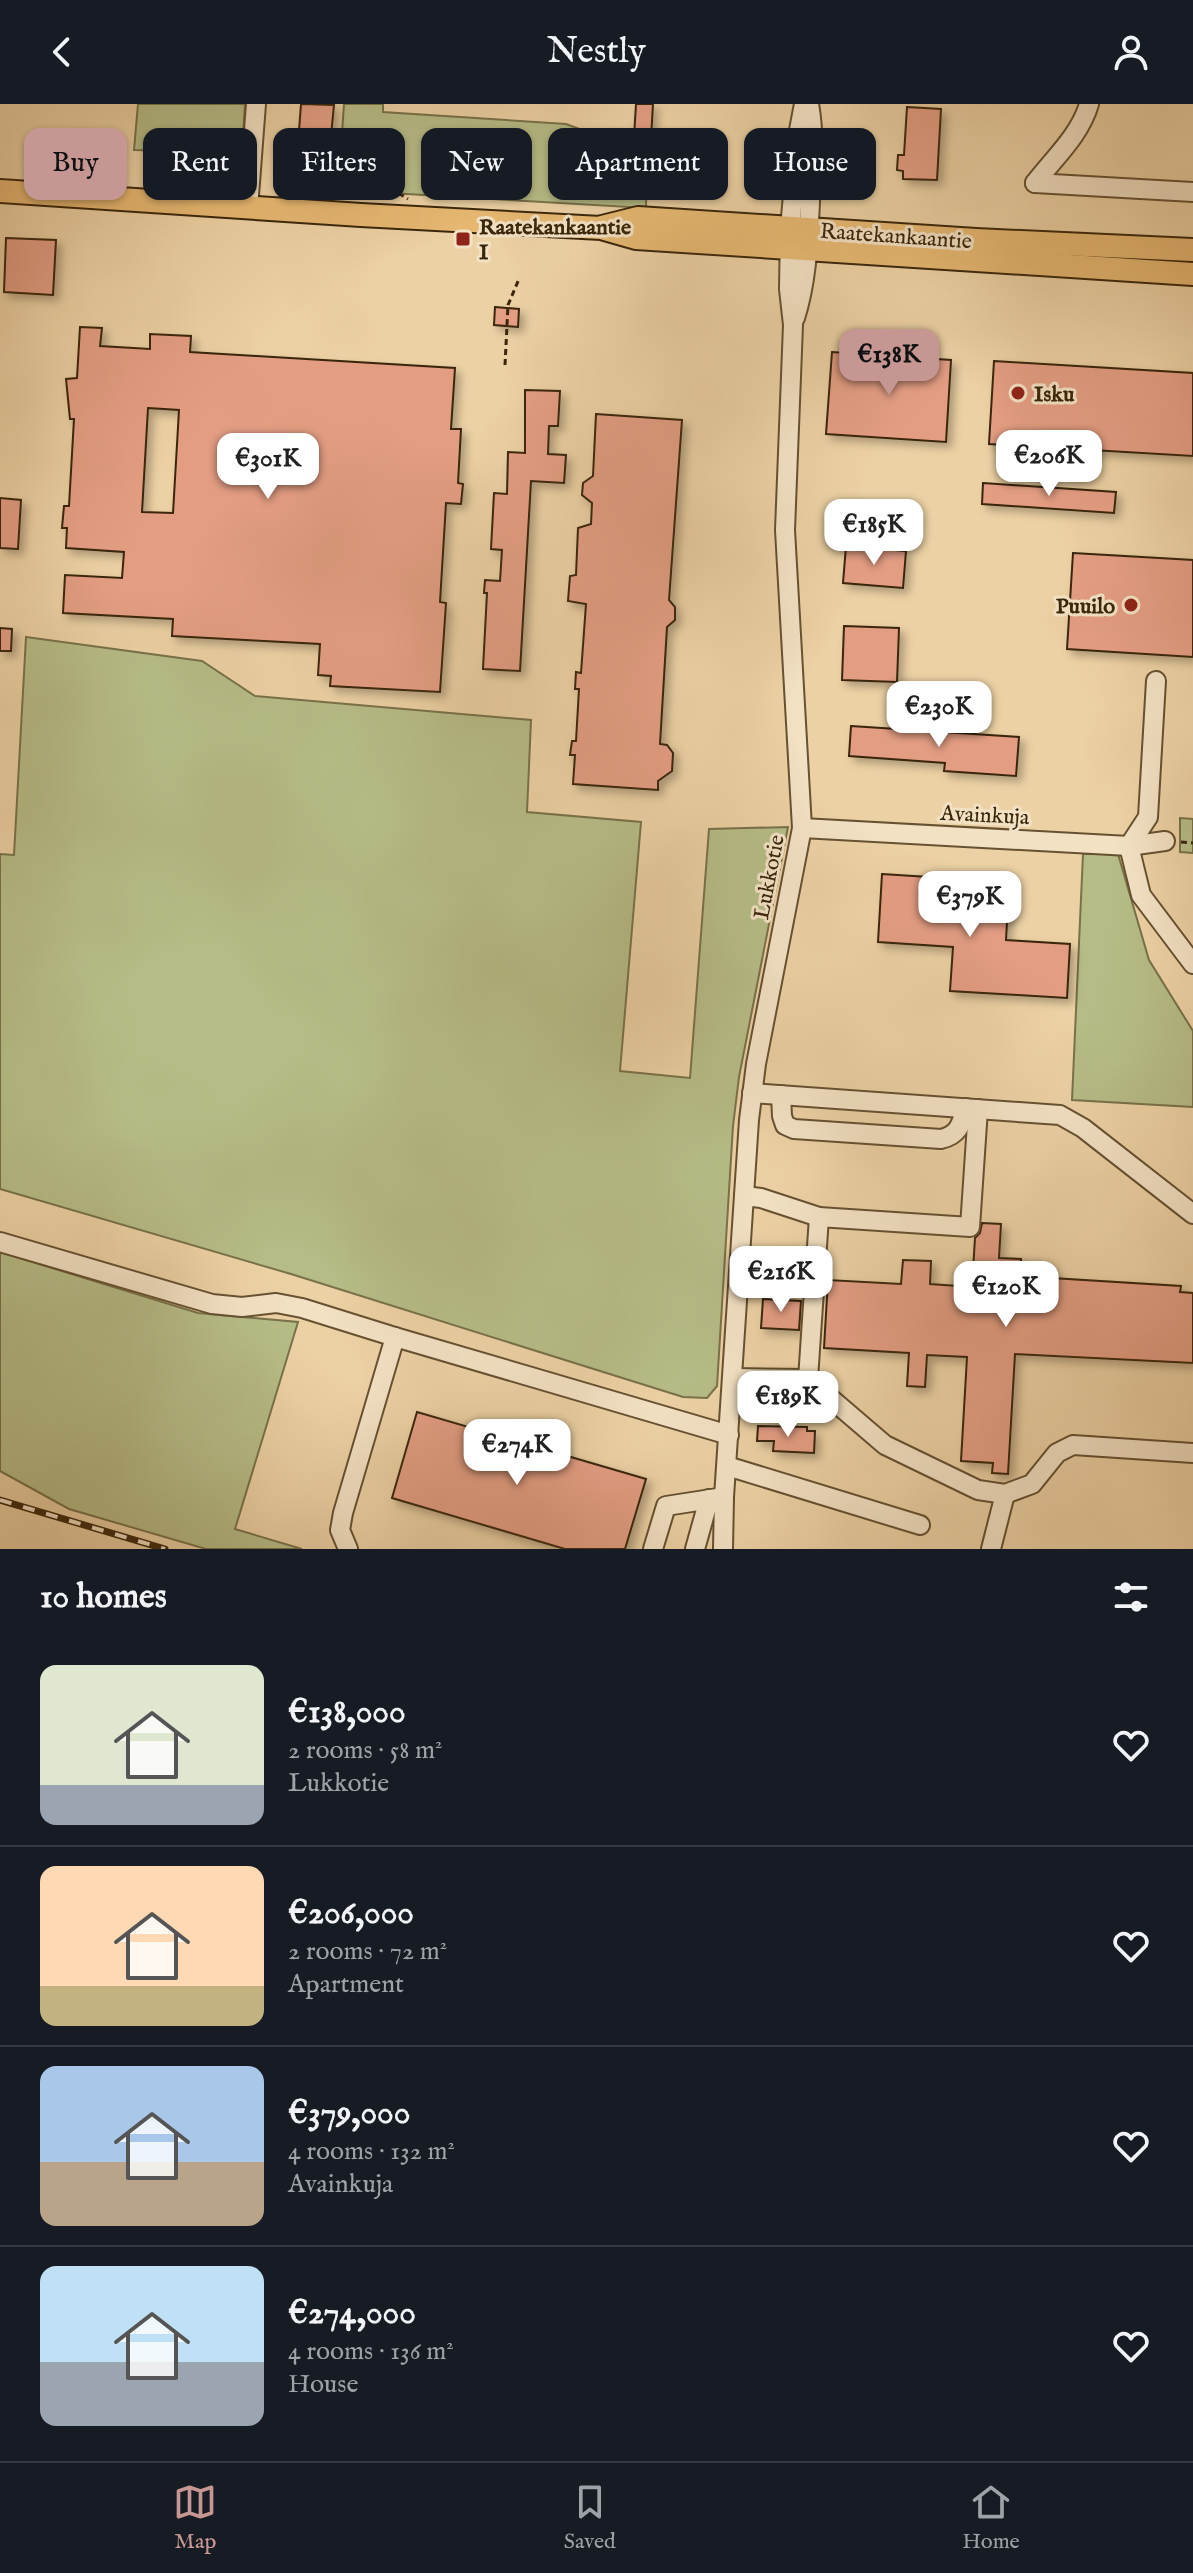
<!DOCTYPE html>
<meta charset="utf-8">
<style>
:root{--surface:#171b24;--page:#242831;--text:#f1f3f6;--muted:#9ea1a6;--line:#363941;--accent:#c59692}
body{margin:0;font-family:"IM FELL English",serif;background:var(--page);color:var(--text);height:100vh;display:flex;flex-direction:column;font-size:30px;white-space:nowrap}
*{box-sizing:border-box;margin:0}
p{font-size:26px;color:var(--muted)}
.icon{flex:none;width:44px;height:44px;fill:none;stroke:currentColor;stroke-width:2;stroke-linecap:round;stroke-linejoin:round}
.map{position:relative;height:1445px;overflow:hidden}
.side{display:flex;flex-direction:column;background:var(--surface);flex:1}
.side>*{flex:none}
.hud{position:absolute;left:24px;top:24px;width:1146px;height:72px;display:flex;gap:16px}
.price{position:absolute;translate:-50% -68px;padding:0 18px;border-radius:16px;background:#fff;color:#222;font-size:26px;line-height:52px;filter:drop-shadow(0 2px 4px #0008)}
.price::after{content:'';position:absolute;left:50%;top:48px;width:24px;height:18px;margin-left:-12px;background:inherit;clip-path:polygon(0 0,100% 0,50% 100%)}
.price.on{background:var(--accent);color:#111}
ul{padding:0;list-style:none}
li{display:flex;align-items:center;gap:24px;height:200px;padding:0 40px}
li+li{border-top:2px solid var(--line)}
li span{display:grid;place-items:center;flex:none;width:224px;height:160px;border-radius:16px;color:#555}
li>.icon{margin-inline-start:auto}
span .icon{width:96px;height:96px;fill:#fffc;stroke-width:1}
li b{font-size:34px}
h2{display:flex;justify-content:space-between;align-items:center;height:96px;padding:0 40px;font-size:34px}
.pill{padding:0 28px;border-radius:16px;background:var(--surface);box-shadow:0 2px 6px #0004;font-size:28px;line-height:72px}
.pill.on{background:var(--accent);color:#111}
header{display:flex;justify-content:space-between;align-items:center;height:104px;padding:0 40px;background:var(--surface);font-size:36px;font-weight:600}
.tabs{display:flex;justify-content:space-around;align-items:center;height:112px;border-top:2px solid var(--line);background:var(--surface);font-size:22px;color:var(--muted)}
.tabs a{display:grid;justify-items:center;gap:4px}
.tabs .on{color:var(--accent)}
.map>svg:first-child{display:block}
.green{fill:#b6bc87;stroke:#787149;stroke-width:2}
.building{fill:#e39d83;stroke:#3a260b;stroke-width:2;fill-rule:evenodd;filter:url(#shadow)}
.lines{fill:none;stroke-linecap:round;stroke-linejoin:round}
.minor-casing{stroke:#665131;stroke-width:22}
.major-casing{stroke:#3a260b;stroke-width:26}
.path{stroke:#3a260b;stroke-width:3;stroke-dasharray:6 4;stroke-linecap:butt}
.minor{stroke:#f3e1c4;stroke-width:18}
.major{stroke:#e6b872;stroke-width:22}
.rail-casing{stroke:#3a260b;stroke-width:7}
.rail{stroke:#f3e1c4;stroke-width:4;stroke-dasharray:12;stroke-linecap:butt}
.poi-dot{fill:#8f2418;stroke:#f3e1c4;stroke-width:3}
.labels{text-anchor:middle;stroke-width:6;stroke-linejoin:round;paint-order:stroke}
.poi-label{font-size:22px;font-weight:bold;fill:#3a260b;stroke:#f3e1c4;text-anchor:start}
.street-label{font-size:22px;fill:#3a260b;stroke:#f3e1c4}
</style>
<header><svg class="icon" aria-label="back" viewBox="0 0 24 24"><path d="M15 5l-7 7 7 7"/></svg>Nestly<svg class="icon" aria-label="person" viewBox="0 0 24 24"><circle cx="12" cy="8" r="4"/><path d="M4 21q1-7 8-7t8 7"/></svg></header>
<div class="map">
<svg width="1193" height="1445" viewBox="0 0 1193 1445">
<defs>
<filter id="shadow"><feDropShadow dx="5" dy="5" stdDeviation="4" flood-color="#0004"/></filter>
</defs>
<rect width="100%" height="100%" fill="#ecd1a4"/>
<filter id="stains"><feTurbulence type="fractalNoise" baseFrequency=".0025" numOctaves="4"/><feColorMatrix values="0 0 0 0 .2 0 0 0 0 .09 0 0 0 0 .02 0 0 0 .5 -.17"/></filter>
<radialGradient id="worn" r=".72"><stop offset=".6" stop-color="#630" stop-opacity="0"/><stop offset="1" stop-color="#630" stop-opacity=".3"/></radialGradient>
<!-- green -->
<g class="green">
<path d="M138,0H245L242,48L134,46Z"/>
<path d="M344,0H383V8L566,20L647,50L646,104L338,86Z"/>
<path d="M26,533L202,557L255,592L531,616L527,708L641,718L620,967L690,974L709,725L788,723L739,973L733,1022L717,1282L707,1294L683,1293L291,1170L0,1085V750L14,751Z"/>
<path d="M1180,714L1193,715V749L1180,748Z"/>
<path d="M1083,750H1118L1149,856L1193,927V1003L1072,996Z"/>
<path d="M0,1148L198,1209L298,1218L235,1425L302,1445H206L69,1405L0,1367Z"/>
</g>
<!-- building -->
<g class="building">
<path d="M301,0L334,1L330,42L298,40Z"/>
<path d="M636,0H653L651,34L634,33Z"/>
<path d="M907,3L941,5L937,76L903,75V67L897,66L898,51H904Z"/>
<path d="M6,134L56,136L53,191L4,188Z"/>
<path d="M495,203L519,205L518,223L494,221Z"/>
<path d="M80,223L102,224L100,242L150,245V230L191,232L190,248L455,264L451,325H461L458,379L463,380L461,400L446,399L440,498L446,499L440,588L330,582L331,572L318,571L320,540L172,532L173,515L63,509L65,471L122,474L124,448L66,444L67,424H62L64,402H69L74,315H70L66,275L77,274ZM148,304L179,306L173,409L142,408Z"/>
<path d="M832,248L951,256L946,338L826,330Z"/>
<path d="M994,257L1193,269V352L989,340Z"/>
<path d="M525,286L560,287L558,322H549L548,350L566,351L564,379L531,377L520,567L483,565L487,489H484L485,476L500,477L502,446L491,445L494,389L507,390L508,348L525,349Z"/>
<path d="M596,310L682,316L669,496L675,503V516L667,523L660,640L667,641L673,649L672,667L658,677V686L573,680L575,651H570L572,637H576L579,585H575L576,568L581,569L586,500L568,497L570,472L576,471L578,424L591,420L592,399L582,391L583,379L593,372Z"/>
<path d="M983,379L1116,388L1114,409L982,400Z"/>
<path d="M0,394L21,396L18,445L0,444Z"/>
<path d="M846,442L906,447L903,484L843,479Z"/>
<path d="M1073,449L1193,456V553L1067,545Z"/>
<path d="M844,522L899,524L897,578L842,576Z"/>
<path d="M0,524L12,525L11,547H0Z"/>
<path d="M851,622L1019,633L1016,672L944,667L945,659L849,652Z"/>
<path d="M882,770L960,775L958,797L1008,800L1006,836L1070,840L1067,894L950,887L953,843L878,838Z"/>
<path d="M982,1119L1001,1120L999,1154L1021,1155L1020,1167L1052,1169V1174L1181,1182L1180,1188L1193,1189V1259L1015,1250L1008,1370L992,1369L993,1359L961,1357L967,1253L927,1251L925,1283L907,1282L909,1249L824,1244L828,1176L901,1180L903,1156L931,1157L930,1180L972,1183L975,1134L980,1129Z"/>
<path d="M763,1195L801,1197L799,1226L761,1224Z"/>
<path d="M417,1308L646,1375L625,1445H565L392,1394Z"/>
<path d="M758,1322L807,1323V1327H815L814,1349L773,1347L774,1337H757Z"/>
</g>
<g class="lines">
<defs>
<g id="minor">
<path d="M1035,79L1193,88"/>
<path d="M1035,79C1055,53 1080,31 1089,0"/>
<path d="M248,104L256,0"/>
<path d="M795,214C807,176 808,138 810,98C812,65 815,33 809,0"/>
<path d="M1156,577L1148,713L1129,742L1141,791L1193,860"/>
<path d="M802,724L1129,742L1165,737"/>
<path d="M752,989L1060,1011L1083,1024L1193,1110"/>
<path d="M781,991L782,1012L785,1021L794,1025L941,1035C959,1031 961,1020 966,1004"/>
<path d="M744,1092L761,1094L819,1113"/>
<path d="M0,1138L212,1200L242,1203L276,1199L302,1204L395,1233L729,1331"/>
<path d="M733,1274L808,1275L885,1341L978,1386L1005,1390L1032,1380L1057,1349L1073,1341L1193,1349"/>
<path d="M808,1275L819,1113L970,1123L978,1005"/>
<path d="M727,1362L920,1421"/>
<path d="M348,1445L340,1426L343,1409L395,1233"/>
<path d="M653,1445L666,1402L724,1393"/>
<path d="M695,1445L709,1395"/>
<path d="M723,1445L724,1393L749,1016L756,960L802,724L785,426L793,221L789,185L790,124L799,26L804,0"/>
<path d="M991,1445L1005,1390"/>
</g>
<g id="major">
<path d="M0,87L361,111L601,124L636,134L1193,170"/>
<path d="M602,123L638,114L976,136L1193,146"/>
</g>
</defs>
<!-- minor casing -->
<use href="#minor" class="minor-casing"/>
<!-- major casing -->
<use href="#major" class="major-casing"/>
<!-- path -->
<g class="path">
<path d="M390,84L408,95"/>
<path d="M505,261L508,201L519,175"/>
<path d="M1181,738L1193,739"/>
</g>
<!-- minor -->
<use href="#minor" class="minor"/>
<!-- major -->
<use href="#major" class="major"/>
<defs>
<path id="rail" d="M0,1396L165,1445"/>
</defs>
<!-- rail casing -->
<use href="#rail" class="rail-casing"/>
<!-- rail -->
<use href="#rail" class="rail"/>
</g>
<!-- markers -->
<g class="poi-dot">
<rect x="455" y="127" width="16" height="16" rx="4"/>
<circle cx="1018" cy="289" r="8"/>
<circle cx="1131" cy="501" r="8"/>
</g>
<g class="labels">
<!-- poi labels -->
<g class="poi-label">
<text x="479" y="130">Raatekankaantie<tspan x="479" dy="25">I</tspan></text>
<text x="1034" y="297">Isku</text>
<text x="1115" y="509" text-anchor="end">Puuilo</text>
</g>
<!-- street labels -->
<g class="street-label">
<text transform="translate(896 131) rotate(4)" y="8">Raatekankaantie</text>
<text transform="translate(985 710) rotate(3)" y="8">Avainkuja</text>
<text transform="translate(768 773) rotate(-79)" y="8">Lukkotie</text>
</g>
</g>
<rect width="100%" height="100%" filter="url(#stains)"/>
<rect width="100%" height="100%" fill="url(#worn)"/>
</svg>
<b class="price on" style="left:889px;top:293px">€138K</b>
<b class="price" style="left:1049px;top:394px">€206K</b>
<b class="price" style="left:268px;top:397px">€301K</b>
<b class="price" style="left:874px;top:463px">€185K</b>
<b class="price" style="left:939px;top:645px">€230K</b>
<b class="price" style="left:970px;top:835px">€379K</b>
<b class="price" style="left:781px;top:1210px">€216K</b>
<b class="price" style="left:1006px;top:1225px">€120K</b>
<b class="price" style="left:788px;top:1335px">€189K</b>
<b class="price" style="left:517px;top:1383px">€274K</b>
<div class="hud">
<a class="pill on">Buy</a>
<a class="pill">Rent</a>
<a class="pill">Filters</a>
<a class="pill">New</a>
<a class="pill">Apartment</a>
<a class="pill">House</a>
</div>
</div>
<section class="side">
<h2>10 homes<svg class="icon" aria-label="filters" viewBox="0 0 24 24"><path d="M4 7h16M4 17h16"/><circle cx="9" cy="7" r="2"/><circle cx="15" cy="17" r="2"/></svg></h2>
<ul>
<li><span style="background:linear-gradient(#dfe7d0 75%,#9aa5b1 0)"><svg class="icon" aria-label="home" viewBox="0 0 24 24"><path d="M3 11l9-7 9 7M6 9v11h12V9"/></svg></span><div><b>€138,000</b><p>2 rooms · 58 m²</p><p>Lukkotie</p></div><svg class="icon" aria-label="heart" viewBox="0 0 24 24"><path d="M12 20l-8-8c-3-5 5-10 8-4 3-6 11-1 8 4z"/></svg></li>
<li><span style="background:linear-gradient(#ffd9b3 75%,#c2b280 0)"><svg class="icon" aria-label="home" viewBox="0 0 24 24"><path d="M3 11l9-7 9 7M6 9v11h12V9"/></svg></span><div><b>€206,000</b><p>2 rooms · 72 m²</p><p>Apartment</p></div><svg class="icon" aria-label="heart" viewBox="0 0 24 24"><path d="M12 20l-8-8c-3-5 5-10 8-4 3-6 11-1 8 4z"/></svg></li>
<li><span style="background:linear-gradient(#a9c7e8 60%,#b9a48a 0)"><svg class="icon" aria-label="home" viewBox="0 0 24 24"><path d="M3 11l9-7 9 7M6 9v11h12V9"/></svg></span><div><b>€379,000</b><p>4 rooms · 132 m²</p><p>Avainkuja</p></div><svg class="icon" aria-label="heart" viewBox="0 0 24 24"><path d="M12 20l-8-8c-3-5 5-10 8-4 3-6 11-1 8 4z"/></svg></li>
<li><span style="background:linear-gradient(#bfe0f5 60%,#9aa5b1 0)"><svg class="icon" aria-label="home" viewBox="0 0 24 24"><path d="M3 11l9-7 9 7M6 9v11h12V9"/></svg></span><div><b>€274,000</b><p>4 rooms · 136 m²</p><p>House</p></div><svg class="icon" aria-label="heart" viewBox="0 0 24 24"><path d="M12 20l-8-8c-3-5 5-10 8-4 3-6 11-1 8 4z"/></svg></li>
</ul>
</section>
<nav class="tabs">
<a class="on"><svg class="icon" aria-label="map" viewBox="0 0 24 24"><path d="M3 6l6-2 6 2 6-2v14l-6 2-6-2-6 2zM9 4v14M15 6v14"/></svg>Map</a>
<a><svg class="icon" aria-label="saved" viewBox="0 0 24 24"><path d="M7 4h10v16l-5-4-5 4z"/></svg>Saved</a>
<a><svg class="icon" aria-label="home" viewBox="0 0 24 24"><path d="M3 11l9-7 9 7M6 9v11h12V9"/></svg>Home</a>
</nav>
